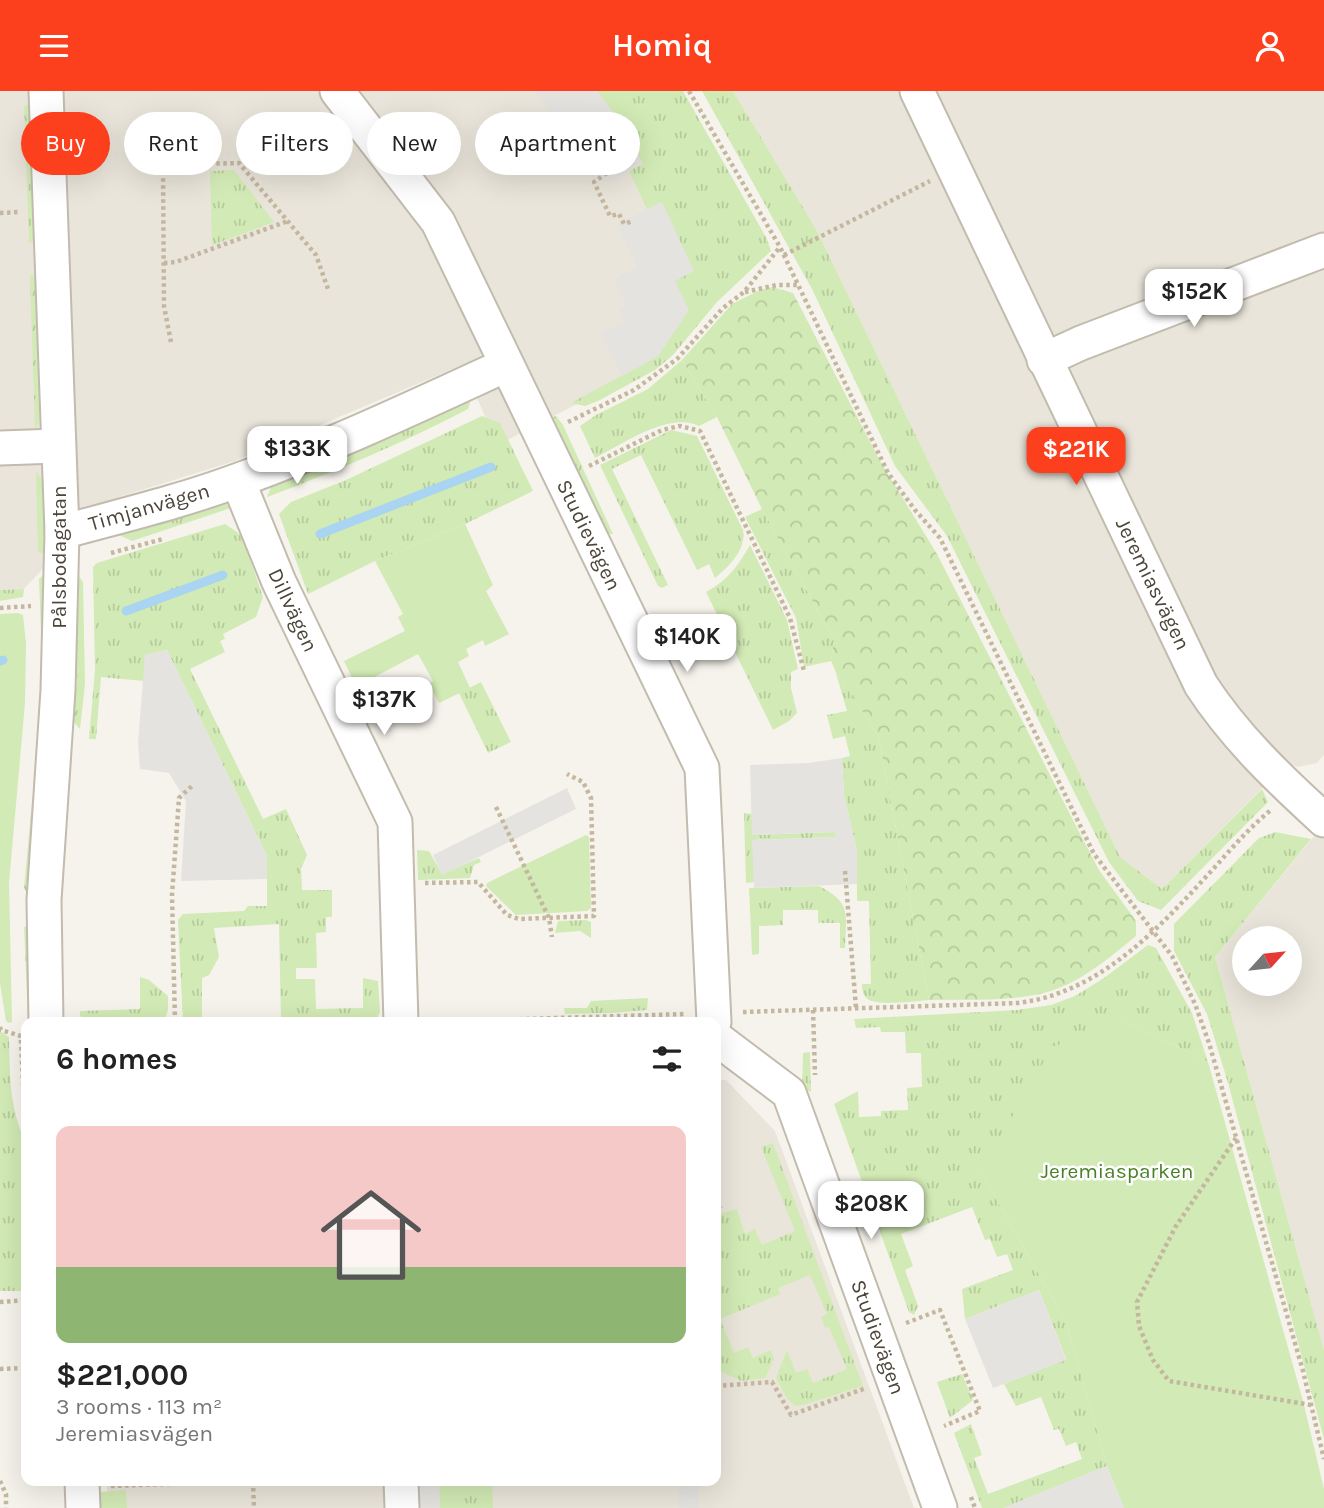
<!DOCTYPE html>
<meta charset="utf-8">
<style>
:root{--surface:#fff;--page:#f6f6f6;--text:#222;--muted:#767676;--accent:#fc3f1d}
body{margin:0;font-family:Karla,sans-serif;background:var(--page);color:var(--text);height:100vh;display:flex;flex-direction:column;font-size:26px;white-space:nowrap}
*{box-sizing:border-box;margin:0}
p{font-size:23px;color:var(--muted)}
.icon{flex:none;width:38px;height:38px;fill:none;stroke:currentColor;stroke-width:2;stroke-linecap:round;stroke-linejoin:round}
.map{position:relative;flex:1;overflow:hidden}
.side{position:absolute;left:21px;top:926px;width:700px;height:469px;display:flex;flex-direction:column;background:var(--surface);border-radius:14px;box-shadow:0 7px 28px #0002}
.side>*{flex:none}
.banner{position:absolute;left:21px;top:21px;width:700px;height:63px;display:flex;gap:14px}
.needle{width:46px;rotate:63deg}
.buttons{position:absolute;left:1232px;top:835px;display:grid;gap:14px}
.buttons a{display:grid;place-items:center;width:70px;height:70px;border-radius:50%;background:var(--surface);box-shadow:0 7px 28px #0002;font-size:35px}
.price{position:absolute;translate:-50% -60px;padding:0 16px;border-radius:14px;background:#fff;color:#222;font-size:23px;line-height:46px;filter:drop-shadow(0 2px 4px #0008)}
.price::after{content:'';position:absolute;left:50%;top:42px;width:21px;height:16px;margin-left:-10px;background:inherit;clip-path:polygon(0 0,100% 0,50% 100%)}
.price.current{background:var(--accent);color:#fff}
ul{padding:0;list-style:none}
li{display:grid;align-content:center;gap:14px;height:371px;padding:0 35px}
li span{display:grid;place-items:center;height:217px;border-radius:14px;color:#555}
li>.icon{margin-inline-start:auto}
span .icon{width:126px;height:126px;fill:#fffc;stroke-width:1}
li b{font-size:30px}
h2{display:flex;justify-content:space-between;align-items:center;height:84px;padding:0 35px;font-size:30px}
.tag{padding:0 24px;border-radius:32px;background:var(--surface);box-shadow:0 7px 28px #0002;font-size:24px;line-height:63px}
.tag.current{background:var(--accent);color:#fff}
header{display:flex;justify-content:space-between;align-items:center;height:91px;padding:0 35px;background:var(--accent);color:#fff;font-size:32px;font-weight:600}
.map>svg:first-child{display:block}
.residential{fill:#eae5da;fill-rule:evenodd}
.grass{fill:url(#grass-tufts)}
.forest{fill:url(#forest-crowns)}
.green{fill:#d2eab5}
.parking{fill:#e5e3e0}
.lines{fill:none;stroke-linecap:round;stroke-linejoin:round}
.stream{stroke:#a9d4f2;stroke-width:9}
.minor-casing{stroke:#c2bbae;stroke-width:37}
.path{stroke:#c4b79f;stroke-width:4.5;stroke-dasharray:3.5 3.5;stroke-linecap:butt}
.minor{stroke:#fff;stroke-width:33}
.labels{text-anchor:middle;stroke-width:5;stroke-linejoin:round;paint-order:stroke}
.street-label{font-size:21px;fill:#4b4439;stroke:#fff}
.park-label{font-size:21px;fill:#4a7f2a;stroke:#fff}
</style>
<header><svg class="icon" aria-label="menu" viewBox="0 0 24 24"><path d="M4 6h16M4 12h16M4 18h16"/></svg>Homiq<svg class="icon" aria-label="person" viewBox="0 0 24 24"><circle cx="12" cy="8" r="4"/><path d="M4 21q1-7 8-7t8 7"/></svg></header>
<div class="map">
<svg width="1324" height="1417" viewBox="0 0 1324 1417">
<defs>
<pattern id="grass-tufts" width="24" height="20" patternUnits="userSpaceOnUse" patternTransform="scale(1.75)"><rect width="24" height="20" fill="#d2eab5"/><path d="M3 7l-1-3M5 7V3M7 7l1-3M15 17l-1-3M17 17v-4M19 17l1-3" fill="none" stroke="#b6ca9c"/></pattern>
<pattern id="forest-crowns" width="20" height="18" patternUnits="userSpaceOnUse" patternTransform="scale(1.75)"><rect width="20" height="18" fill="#d2eab5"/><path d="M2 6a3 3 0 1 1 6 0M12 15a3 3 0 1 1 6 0" fill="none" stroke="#b6ca9c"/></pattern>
</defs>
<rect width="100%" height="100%" fill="#f6f3ec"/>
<!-- residential -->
<g class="residential">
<path d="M0,0H614L710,198L664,268L498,354L462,274L235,370L106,410L24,498L0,499Z"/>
<path d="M733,0H1324V664L1317,672L1298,676L1287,672L1162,798L1120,766L816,138Z"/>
<path d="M1324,733V1259L1215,866ZM1244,847H1290V892H1244Z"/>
<path d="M716,989H726L775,1040L914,1417H108L107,1390H716Z"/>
</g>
<!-- grass -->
<g class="grass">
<path d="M597,0H683L767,148L771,160L717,211L673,264L655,279L598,310L585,315L571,312L658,265L675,190L662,111L647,118L629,80L642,73L622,34Z"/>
<path d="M702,0H733L816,138L1120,766L1162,798L1262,698L1268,711L1161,819L1138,810L1109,771L947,445L895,375L813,200Z"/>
<path d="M29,13L32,15L36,149L29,152L24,15Z"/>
<path d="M234,79L274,131L212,154L210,80Z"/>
<path d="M30,184L36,185L41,318L38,334L35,338Z"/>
<path d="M682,269L717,326L699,335C670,320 622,353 595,367L580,335L596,324L648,298Z"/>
<path d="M467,305L470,312L468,318C403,352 336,380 267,406L272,393Z"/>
<path d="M482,325L500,332L533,400L465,433L375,470L308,503L279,423L291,411L346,389Z"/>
<path d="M556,325L563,334L613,443H605L551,327Z"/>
<path d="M671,339L697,345L743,439C746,459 730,475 715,487L709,473L697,479L641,364L612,378L668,494L662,497L658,495L600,374Z"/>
<path d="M36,381L44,391L47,464L38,461Z"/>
<path d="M221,411L234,416L132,450L121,445L118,438Z"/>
<path d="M762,418L834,549L831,570L804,576L796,527L745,426Z"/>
<path d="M225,433L237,441L243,448L263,506L256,526L223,543L225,548L220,550L225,561L190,578L263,728L286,718L307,764L301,778L302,799H332V826H326V841L316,842L317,877H296V888H315L316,918L363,917V887L378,890L380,921L377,927L281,931L279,833L214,837L219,866L209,884L202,887V931H183L178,829L183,823L244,820L248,815H267V765L167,559L145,564L144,590L101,586L96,648H89L95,579L93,476L97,472Z"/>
<path d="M750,454L787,529L798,578L791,581V597L797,622L789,630L773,639L706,501C728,489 738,475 750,454Z"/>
<path d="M73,484H78L83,491L85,593L80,638L73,630L77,591Z"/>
<path d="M42,485H48L50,594L31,800L27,802L24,797L43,595L39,488Z"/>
<path d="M24,498L23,506L0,510V499Z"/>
<path d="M835,579L878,644L929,909C916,910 880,915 869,909C863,905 862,900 862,893H871L869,810H857V760L844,704L842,667L850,665L845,645L833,648L827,624L847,620Z"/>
<path d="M481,591L511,651L488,662L459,602Z"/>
<path d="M744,722L752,723V744L835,741L836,746L753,749L754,791L746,792Z"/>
<path d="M1275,741L1311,748L1215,866L1324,1259V1348L1228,992L1207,923L1174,860V833L1259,747Z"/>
<path d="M417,759L429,760L442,783L479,767L481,771L474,774L470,787L418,789Z"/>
<path d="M819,795C852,812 846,822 845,857H840V832H818V819H783V834L759,835V863L752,864L749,797Z"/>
<path d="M586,829L591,831V847L580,840L555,842L558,830Z"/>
<path d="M27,835L30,836L35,931H29L28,928L24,836Z"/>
<path d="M1148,854L1156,857L1192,922L1208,971L1124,930L981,1081L1067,1233L1107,1375L1004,1417H982L954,1342L971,1333L982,1364L974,1367L988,1403L1082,1368L1076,1351L1066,1355L1059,1338L1054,1339L1041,1306L1016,1315L1004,1293L1066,1268L1039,1199L965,1228L962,1198L1013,1179L1007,1163L997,1166L990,1148L985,1149L972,1116L901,1143L913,1175L905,1179L918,1215L914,1224L909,1221L834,1013L858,1000L859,1026L881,1025V1020L908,1019L907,997L922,996L921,962H906L905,941H881L880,936L856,937L854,928L1017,919L1051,914L1075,905L1104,887Z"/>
<path d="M140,886L149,889L168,905V919L164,931H88L80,925V920L140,918Z"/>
<path d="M648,907L647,919L611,922L565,923L564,917H587L591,910Z"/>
<path d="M0,940L9,946C10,985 9,1016 26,1052V1200H0Z"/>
<path d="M810,961L811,1001L802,997L803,962Z"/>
<path d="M773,1052L863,1295L803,1314L795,1315L787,1308L776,1287L787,1259L796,1282L807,1278L813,1292L847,1278L829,1236L825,1237L821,1226L827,1223L810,1184L778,1197L780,1203L720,1228L734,1262L748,1256L753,1267L771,1259L774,1268L765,1287L741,1290L716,1278V1128L722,1122L737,1118L745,1143L755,1138L762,1154L795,1140L761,1056Z"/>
<path d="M962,1283L973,1309L950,1327L937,1291Z"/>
<path d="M439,1390H492L493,1417H440Z"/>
<path d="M126,1399L127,1417H92V1411L100,1401Z"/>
</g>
<!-- forest -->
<path class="forest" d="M772,196L793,202L880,370L937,463L1076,735L1099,779L1136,830V845C1113,864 1087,886 1059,897C1022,912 969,908 929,909L878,644L835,579L831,570L834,549L762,418L717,326L682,269L732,213L760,199Z"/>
<!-- green -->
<g class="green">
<path d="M465,433L493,494L486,500L509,543L485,555L483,549L466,558L469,565L458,571L470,597L439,612L429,593L433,590L418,563L365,591L375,611L366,616L344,570L405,540L398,526L403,523L375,470Z"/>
<path d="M18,522L23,524L26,552L25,612L9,792L12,931L9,932L6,930L0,892V523Z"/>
<path d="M586,744L589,746L591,817L587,820L516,824L486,795L487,792Z"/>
<path d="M1124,930L1208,971L1303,1310L1324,1398V1417H1124L1107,1375L1067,1233L981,1081L1052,956Z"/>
</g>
<!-- parking -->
<g class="parking">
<path d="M534,0H597L622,34L643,73L607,91L593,87L578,55Z"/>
<path d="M662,111L694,180L675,190L689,219L658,265L622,285L601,242L625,231L620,218L627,214L614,188L637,176L617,133Z"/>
<path d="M167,559L267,765V788L181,790L186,710L169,682L140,678L138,652L145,564Z"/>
<path d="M842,667L844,704L857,760V793L754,797L752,749L835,746V741L752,744L750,674L808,672Z"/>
<path d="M567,697L576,718L442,784L433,764Z"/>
<path d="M1039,1199L1066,1269L993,1297L965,1228Z"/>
<path d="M1107,1375L1124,1417H1004Z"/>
<path d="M386,1390H439L440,1417H387Z"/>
<path d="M678,1390H698L699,1417H679Z"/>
</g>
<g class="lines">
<!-- stream -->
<g class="stream">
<path d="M320,443L491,376"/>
<path d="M126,520L223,484"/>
<path d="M0,570L3,569"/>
</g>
<defs>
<g id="minor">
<path d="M337,0L438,131L702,677L714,931"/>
<path d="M917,0L1201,594C1235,646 1278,687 1324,729"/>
<path d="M1044,269L1081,252L1324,159"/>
<path d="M0,357L58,355"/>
<path d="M238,390L279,491L395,731L401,931"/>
<path d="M62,441C120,425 179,411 236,390C328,357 417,315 506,274"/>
<path d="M46,931L44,809L58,599L62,441L46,0"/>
<path d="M716,947L789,1002L940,1417"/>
<path d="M82,1390L83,1417"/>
<path d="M401,1390L402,1417"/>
</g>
</defs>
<!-- minor casing -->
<use href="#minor" class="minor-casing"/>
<!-- path -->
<g class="path">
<path d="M689,0L780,156L888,382L915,419L940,447L1094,763L1172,865L1195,913L1209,952L1303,1280L1324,1368"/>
<path d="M607,82L594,91L610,125L619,123L624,133L633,130"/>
<path d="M0,122L19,121"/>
<path d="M784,164L930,90"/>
<path d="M164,172L176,171L288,130"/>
<path d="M745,201L777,194H798"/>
<path d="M171,251L164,215L163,74L239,72L316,164L328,198"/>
<path d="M568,331L634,299L677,268L723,217L744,201L780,156"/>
<path d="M589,375L662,339L680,335L700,340L790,527L804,580"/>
<path d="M111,462L163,448"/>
<path d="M0,517L31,515"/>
<path d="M496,716L549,827L552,846"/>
<path d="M845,780L856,917"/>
<path d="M425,792L478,791L507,824L519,828L594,825L591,707L583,691L567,683"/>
<path d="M813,919L815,984"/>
<path d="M743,921L1018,912C1101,902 1161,835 1214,777C1232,757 1250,736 1271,719"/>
<path d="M175,931L172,804L179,707L193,694"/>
<path d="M428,931L685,923"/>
<path d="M0,936L1,939L21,945"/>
<path d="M21,949L23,993L26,1016"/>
<path d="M1236,1047L1176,1135L1137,1211L1139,1235L1153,1269L1169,1290L1311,1314"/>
<path d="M716,1121L721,1115"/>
<path d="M0,1211L26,1209"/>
<path d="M906,1232L940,1219L980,1320L944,1335"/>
<path d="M0,1278L26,1277"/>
<path d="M716,1295L772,1291L791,1324L866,1297"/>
<path d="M0,1390L6,1403V1417"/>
<path d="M253,1390L254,1417"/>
<path d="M111,1395L253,1390"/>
<path d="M971,1406L975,1417"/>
</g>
<!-- minor -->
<use href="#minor" class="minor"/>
</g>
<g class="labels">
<!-- street labels -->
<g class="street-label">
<text transform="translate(149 416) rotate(-16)" y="7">Timjanvägen</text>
<text transform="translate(589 444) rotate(64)" y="7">Studievägen</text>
<text transform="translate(59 466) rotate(-90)" y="7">Pålsbodagatan</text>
<text transform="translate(1153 493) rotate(64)" y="7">Jeremiasvägen</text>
<text transform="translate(293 519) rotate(65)" y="7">Dillvägen</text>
<text transform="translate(878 1246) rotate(70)" y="7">Studievägen</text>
</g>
<!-- park labels -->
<g class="park-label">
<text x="1117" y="1087">Jeremiasparken</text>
</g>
</g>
</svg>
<div class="buttons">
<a><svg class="needle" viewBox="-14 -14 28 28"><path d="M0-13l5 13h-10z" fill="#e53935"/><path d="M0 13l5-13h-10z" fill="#767676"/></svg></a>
</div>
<b class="price" style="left:1194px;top:238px">$152K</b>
<b class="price" style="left:297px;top:395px">$133K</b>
<b class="price current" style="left:1076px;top:396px">$221K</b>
<b class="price" style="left:687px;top:583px">$140K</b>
<b class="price" style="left:384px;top:646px">$137K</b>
<b class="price" style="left:871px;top:1150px">$208K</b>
<div class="banner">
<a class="tag current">Buy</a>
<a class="tag">Rent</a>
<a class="tag">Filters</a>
<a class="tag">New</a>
<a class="tag">Apartment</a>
</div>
<section class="side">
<h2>6 homes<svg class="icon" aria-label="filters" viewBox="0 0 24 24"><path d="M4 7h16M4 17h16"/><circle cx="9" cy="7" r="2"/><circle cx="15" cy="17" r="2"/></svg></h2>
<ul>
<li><span style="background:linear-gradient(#f6c9c9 65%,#8fb573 0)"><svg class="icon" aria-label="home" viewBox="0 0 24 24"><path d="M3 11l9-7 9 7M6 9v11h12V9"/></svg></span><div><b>$221,000</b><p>3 rooms · 113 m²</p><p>Jeremiasvägen</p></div></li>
</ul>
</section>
</div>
